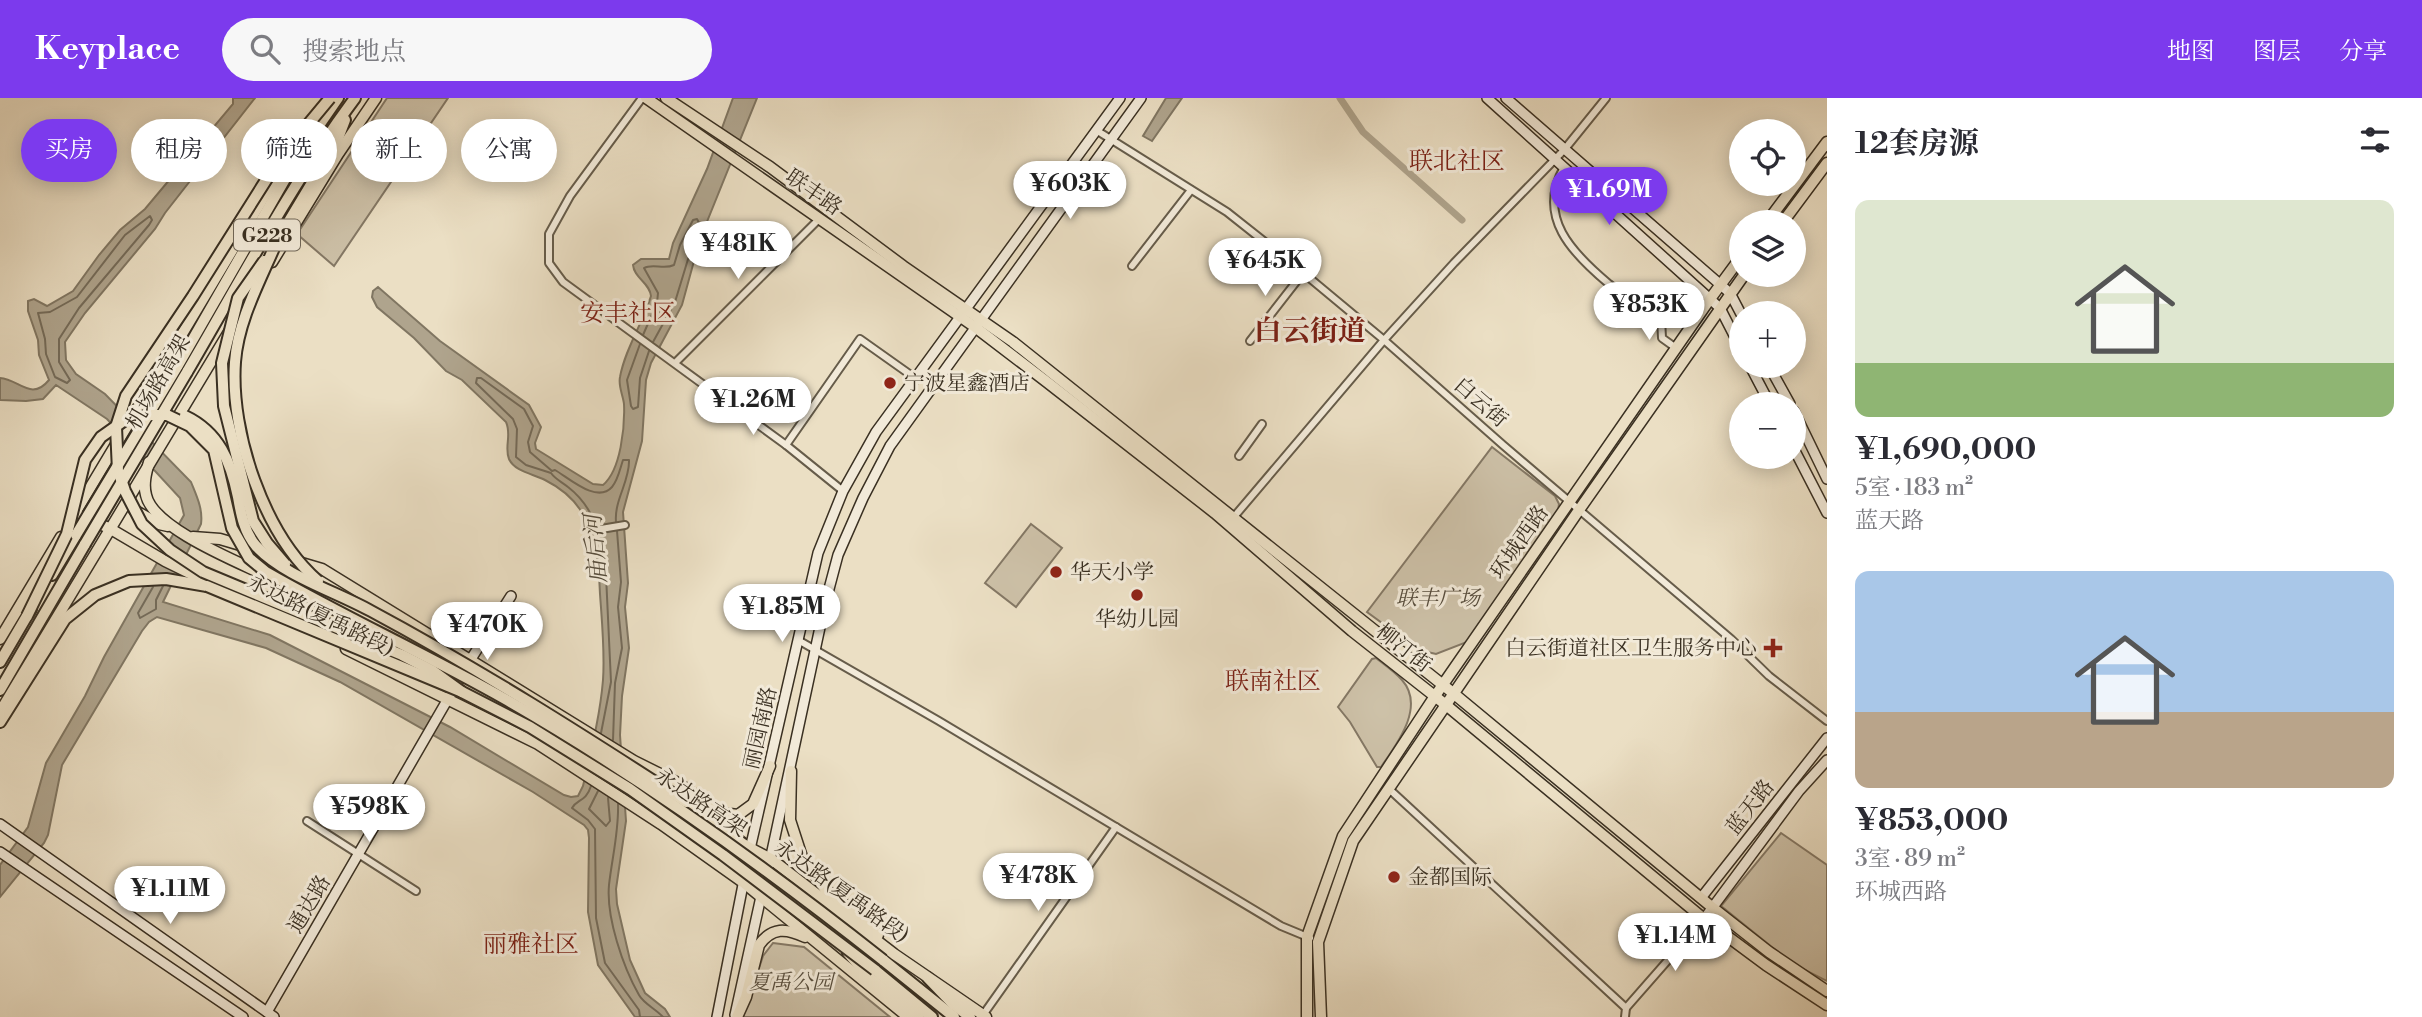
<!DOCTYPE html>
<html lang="zh">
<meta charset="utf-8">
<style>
:root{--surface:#fff;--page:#f7f7f7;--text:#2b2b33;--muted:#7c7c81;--accent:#7c3aed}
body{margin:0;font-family:"Libre Bodoni","Noto Serif SC",serif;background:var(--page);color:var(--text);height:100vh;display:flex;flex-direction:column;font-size:26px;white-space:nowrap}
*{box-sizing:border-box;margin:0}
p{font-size:23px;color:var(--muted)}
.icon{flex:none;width:38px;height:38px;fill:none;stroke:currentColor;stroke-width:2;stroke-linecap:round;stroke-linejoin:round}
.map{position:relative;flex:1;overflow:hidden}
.drawer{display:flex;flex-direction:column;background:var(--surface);width:595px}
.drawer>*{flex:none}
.top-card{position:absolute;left:21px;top:21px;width:665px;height:63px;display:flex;gap:14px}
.fabs{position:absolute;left:1729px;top:21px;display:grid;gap:14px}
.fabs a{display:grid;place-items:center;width:77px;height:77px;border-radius:50%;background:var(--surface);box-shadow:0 4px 18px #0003;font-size:35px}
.price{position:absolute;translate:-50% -60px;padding:0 16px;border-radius:24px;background:#fff;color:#222;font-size:23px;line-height:46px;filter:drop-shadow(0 2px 4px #0008)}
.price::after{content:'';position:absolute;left:50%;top:42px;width:21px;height:16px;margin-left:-10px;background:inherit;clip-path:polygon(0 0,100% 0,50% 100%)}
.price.selected{background:var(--accent);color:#fff}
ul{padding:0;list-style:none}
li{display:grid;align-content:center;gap:14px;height:371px;padding:0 28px}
li span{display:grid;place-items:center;height:217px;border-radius:14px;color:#555}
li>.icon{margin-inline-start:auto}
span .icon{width:126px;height:126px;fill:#fffc;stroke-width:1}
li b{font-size:30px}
h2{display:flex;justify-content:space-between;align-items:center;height:84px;padding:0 28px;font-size:30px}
.chip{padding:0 24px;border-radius:32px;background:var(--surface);box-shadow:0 4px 18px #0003;font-size:24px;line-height:63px}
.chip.selected{background:var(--accent);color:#fff}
header{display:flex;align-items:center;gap:42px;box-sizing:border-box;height:98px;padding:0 35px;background:var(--accent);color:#fff}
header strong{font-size:33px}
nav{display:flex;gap:38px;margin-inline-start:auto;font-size:24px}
.search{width:490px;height:63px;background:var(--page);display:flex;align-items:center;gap:18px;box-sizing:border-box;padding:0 24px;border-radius:38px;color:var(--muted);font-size:26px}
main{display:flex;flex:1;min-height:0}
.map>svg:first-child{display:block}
.green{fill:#cdc1a8;stroke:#847865;stroke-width:2}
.water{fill:#afa48d;stroke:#807662;stroke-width:2}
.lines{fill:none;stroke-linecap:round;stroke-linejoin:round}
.shore{stroke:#746a58;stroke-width:2}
.canal{stroke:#afa48d;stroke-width:7}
.street-casing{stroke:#665c4a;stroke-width:10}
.secondary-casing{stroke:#3a3022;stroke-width:12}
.primary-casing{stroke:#3a3022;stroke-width:13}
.highway-casing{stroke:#3a3022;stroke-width:14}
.street{stroke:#f2ead9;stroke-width:6}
.secondary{stroke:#f2ead9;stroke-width:9}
.primary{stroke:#ebdfc4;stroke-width:10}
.highway{stroke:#ebdfc4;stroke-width:10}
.highway-bridge-casing{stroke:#3a3022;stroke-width:14;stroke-linecap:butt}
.highway-bridge{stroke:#ebdfc4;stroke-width:10}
.poi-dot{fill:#8f2418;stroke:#f2ead9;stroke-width:2.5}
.labels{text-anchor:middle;stroke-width:6;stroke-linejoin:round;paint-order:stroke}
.shield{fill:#f2ead9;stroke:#716859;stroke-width:2}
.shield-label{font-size:19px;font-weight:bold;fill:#3a3022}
.street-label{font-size:21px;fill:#3a3022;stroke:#f2ead9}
.poi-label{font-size:21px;fill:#3a3022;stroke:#f2ead9;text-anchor:start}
.park-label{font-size:21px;font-style:italic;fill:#574d3d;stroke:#f2ead9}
.water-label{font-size:23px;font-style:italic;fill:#574d3d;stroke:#f2ead9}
.quarter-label{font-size:24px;fill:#7a1f14;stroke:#f2ead9}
.district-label{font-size:28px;font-weight:bold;fill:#7a1f14;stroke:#f2ead9}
</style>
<header>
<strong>Keyplace</strong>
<div class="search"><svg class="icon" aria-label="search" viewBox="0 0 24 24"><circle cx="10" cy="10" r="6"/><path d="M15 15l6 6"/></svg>搜索地点</div>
<nav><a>地图</a><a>图层</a><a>分享</a></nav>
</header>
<main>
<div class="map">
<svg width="1827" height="919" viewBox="0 0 1827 919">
<rect width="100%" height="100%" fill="#ebdfc4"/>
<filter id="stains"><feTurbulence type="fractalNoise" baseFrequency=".00286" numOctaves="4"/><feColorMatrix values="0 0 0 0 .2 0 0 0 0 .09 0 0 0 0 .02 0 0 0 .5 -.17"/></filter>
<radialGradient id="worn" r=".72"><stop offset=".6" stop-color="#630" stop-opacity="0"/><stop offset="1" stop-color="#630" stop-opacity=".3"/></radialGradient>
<!-- green -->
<g class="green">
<path d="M387,0H448L334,168L297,136Z"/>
<path d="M1492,349L1555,398L1559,406L1558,413L1467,544L1436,556L1419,552L1367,514Z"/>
<path d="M1031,426L1062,450L1016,509L985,485Z"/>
<path d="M1376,560C1385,567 1395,574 1402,582C1426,609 1396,647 1381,669H1377L1350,624L1338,609L1372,561Z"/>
<path d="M1781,735L1827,767V883L1793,866L1721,808Z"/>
<path d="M773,845L804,849L890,919H743L763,858Z"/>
</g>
<!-- water -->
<g class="water">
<path d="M233,0H255L165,115L155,131L85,215L65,244L66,262L76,276L105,296L191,384C197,399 203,411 201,426L163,504L270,537L450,629L564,697L571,699L578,698L583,688C591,653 600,618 603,582C605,554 602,525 600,496C599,471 597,441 584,418C576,403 561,390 545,382C534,376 515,374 509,361C504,349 512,337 506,324L462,282L446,273L414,240L377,209L372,199L373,193L378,189L440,243L529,307L541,329L535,345L536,351L593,386L603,387C621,372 625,328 624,306C623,297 618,288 620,279C625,251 643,225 651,198C650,185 634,180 633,167L641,161H669L673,145L707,71L733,0H757L700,141L682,207L651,265L646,282L642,343L623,414L628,485L625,509L629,550L622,598L620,637L626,723L616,791L617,806L630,862L645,895L665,911L670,919H635L598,867L588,814L589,740L588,732L584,727L533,694L340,584L266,550L157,519L149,524L142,533L62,667L48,737L44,745L0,799V767L28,729L46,665L85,598L104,559L184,417L180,400L107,321L56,287L43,301L26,303L0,302V280C19,281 31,304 49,282L39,257L38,242L28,213V203L34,201L47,208L73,193L99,157L120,132L145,111L233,6Z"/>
<path d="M1166,0H1182L1152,43L1143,38Z"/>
</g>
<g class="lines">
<!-- shore -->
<g class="shore">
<path d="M150,118L152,122L149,127L79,210L59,241V264L70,282L67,285L55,279L46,256L45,241L38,215L50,214L77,199L125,137Z"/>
<path d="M643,237L657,205L658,195L644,170C653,165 664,172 674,167L680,147L693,122L697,121L699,125L675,204L653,244"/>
<path d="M640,246L627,282L631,308L633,311L638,309L640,280L649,253"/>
<path d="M596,427C590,412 581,399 568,389C562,384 555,381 551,375L526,367L516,359L517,331L513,321L476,285L477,280H481L524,311L533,328L528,344L530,354L552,373L555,372C569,380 597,406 612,389C618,382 620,371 623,362H629C630,383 614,402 616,424"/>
<path d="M599,436L606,477L611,584L601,635"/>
<path d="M153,489L138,515L140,520L156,511V502L163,488"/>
<path d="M613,642L615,585L622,550L618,509L621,484L617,433"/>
<path d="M591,688C586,704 577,701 572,710L588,722L595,731L596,820L605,865L639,912L640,919"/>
<path d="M598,693L589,711L606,728L610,723L608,700"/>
<path d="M618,706C619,733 612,760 609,787C606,819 623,869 639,897C644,906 656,911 663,919"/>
</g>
<!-- canal -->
<path class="canal" d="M1340,0L1363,34L1462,122"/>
<defs>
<g id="street">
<path d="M642,0L570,98L549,136V165L563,184L786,347L843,393"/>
<path d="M1096,32L1227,114L1289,163L1384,242L1503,347L1731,541L1769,578L1827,623"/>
<path d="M1564,69C1536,119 1572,155 1609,186C1618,193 1629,205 1639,209C1661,217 1682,203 1697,189"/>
<path d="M1132,168L1191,92"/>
<path d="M1648,210L1661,220L1662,240L1676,250"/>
<path d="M1250,243L1303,175"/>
<path d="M675,265L819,121"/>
<path d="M786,347L860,241L915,280"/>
<path d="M1239,358L1262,326"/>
<path d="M1233,420L1384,242L1454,165L1564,52L1606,0"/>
<path d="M595,432L625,427"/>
<path d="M798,542L939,623L1281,828L1310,840"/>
<path d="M1388,690L1626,910L1625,919"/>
<path d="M307,723L416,793"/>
<path d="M1626,910L1704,821"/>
<path d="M983,917L1116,729"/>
</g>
<g id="secondary">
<path d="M1487,0L1720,210L1741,251"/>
<path d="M1506,0L1730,195L1741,216"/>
<path d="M1750,268L1770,306"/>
<path d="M1769,268L1790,306"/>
<path d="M1794,313L1827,381"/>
<path d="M1794,351L1827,415"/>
<path d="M0,726L274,919"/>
<path d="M0,754L243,919"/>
<path d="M769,767L825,506L838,457L863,400L890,348L1141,0"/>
<path d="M1701,800L1827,640"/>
<path d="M1704,821L1799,693L1827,662"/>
<path d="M267,914L471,561L511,498"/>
<path d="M735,917L762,794"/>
<path d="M717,919L750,751L818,455L843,393L876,334L1120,0"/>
</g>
<g id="primary">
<path d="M646,0L975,229L1047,284L1215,415L1352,533L1446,607L1704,821L1766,867L1827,907"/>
<path d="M666,0L770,69L903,168L1013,244L1453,595L1713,810L1769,854L1827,893"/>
<path d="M1767,124L1827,44"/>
<path d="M1783,124L1827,65"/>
<path d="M272,164L338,56L376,0"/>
<path d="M149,364C146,375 143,386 146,397C153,430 236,463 265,477"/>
<path d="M134,412L159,426L168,428"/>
<path d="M75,416L109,430L165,463L216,488"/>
<path d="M72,420L289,57"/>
<path d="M193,439L220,441L264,454"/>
<path d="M278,458L322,471L634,663L678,685L722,715L738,717L753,706L770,668"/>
<path d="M0,541L61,439"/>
<path d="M346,551L538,646L661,726L744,785L908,919"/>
<path d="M0,614L247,204"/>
<path d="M791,673L790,722L802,759L825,791L865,822L878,837"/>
<path d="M744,747L771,761L894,856L986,919"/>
<path d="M737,919L746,899L759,847C772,829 786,830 805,839"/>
<path d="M1307,919V839L1343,738L1435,598L1710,201L1741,159"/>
<path d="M1321,919L1318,844L1353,743L1579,412L1744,177"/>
</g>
<g id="highway">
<path d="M277,143L337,43L345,22"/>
<path d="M177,269L300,55L338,0"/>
<path d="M187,274C241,182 291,86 355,0"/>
<path d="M52,477L76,437"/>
<path d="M0,564L31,511"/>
<path d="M0,592L85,446"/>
<path d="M0,624L65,521L95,497L129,483L166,481L207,488"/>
<path d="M686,704L750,751"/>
<path d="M848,855L870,880L919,919"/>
<path d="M883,862L954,919"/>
<path d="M875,872L932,919"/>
<path d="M928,880L954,907L970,919"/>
</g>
</defs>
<!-- street casing -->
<use href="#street" class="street-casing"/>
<!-- secondary casing -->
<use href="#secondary" class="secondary-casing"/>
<!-- primary casing -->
<use href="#primary" class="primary-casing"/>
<!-- highway casing -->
<use href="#highway" class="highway-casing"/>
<!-- street -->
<use href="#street" class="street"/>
<!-- secondary -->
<use href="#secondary" class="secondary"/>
<!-- primary -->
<use href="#primary" class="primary"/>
<!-- highway -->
<use href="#highway" class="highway"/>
<defs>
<g id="highway-bridge">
<path d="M330,0L291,47L268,79L193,198L126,298L116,329L118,373L125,393L142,426L170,452L203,474L402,557L433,573L462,594"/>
<path d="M277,143C261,181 238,222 235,264C230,335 264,436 318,483"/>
<path d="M264,163L238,200L222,265L224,308L253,423L267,445L285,466"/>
<path d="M185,318C219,334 231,364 238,399C241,416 244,434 256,448C284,478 335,493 371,513C479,571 583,637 686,704"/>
<path d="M76,437L177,269"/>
<path d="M85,446L187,274"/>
<path d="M207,488L462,594L530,629L630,691L723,757L875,872"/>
<path d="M27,518L67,436L85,362L101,339L125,322L151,317H167L190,328L214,352L232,430L249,460L266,474C344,519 426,556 505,601C638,677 763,767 883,862"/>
</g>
</defs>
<!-- highway-bridge casing -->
<use href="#highway-bridge" class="highway-bridge-casing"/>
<!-- highway-bridge -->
<use href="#highway-bridge" class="highway-bridge"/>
</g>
<!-- markers -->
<g class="poi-dot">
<circle cx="890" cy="285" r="7"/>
<circle cx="1056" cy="474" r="7"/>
<circle cx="1137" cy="497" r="7"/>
<path d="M1769.5 539.5h7v7h7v7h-7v7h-7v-7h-7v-7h7z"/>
<circle cx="1394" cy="779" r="7"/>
</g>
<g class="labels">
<!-- shield labels -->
<rect class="shield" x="234" y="121.5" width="66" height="31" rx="5"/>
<g class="shield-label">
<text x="267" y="144">G228</text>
</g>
<!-- street labels -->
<g class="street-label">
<text transform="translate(814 94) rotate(35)" y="7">联丰路</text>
<text transform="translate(158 284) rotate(-60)" y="7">机场路高架</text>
<text transform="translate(1481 304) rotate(41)" y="7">白云街</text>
<text transform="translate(1519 444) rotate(-55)" y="7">环城西路</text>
<text transform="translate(321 517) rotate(26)" y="7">永达路(夏禹路段)</text>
<text transform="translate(1404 550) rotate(38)" y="7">柳汀街</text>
<text transform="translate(760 630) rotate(-77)" y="7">丽园南路</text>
<text transform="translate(701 704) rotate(34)" y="7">永达路高架</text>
<text transform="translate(1750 709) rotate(-52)" y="7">蓝天路</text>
<text transform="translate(842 793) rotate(36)" y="7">永达路(夏禹路段)</text>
<text transform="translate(309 806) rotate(-60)" y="7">通达路</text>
</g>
<!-- poi labels -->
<g class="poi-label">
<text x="904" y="292">宁波星鑫酒店</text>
<text x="1070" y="481">华天小学</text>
<text x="1137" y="528" text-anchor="middle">华幼儿园</text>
<text x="1757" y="557" text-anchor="end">白云街道社区卫生服务中心</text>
<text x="1408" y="786">金都国际</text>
</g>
<!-- park labels -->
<g class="park-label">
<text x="1438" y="507">联丰广场</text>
<text x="791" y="891">夏禹公园</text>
</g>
<!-- water labels -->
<g class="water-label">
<text transform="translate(595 451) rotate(-95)" y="8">庙后河</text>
</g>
<!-- quarter labels -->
<g class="quarter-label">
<text x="1457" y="71">联北社区</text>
<text x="628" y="223">安丰社区</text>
<text x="1273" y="591">联南社区</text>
<text x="531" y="854">丽雅社区</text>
</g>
<!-- district labels -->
<g class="district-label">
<text x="1310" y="242">白云街道</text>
</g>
</g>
<rect width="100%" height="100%" filter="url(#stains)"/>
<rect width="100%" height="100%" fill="url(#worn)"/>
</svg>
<div class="fabs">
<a><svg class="icon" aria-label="locate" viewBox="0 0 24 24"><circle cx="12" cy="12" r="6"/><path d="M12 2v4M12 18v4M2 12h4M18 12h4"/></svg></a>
<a><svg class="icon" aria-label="layers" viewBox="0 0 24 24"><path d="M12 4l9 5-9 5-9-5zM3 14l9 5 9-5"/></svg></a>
<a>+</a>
<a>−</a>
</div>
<b class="price" style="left:1070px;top:123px">¥603K</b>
<b class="price selected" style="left:1609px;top:129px">¥1.69M</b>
<b class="price" style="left:738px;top:183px">¥481K</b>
<b class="price" style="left:1265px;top:200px">¥645K</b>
<b class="price" style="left:1649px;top:244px">¥853K</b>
<b class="price" style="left:753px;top:339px">¥1.26M</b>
<b class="price" style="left:782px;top:546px">¥1.85M</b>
<b class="price" style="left:487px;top:564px">¥470K</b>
<b class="price" style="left:369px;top:746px">¥598K</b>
<b class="price" style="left:1038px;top:815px">¥478K</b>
<b class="price" style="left:170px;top:828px">¥1.11M</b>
<b class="price" style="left:1675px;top:875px">¥1.14M</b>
<div class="top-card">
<a class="chip selected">买房</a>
<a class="chip">租房</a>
<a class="chip">筛选</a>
<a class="chip">新上</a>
<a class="chip">公寓</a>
</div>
</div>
<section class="drawer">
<h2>12套房源<svg class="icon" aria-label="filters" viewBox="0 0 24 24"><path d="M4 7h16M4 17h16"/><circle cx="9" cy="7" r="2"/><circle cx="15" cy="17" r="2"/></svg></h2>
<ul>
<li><span style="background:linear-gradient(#dfe7d0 75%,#8fb573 0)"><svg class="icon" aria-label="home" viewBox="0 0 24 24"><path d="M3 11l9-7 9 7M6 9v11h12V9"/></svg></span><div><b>¥1,690,000</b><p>5室 · 183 m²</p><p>蓝天路</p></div></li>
<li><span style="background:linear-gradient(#a9c7e8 65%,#b9a48a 0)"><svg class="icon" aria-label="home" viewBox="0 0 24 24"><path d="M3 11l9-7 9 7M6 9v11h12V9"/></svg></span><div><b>¥853,000</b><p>3室 · 89 m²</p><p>环城西路</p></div></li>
</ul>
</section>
</main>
